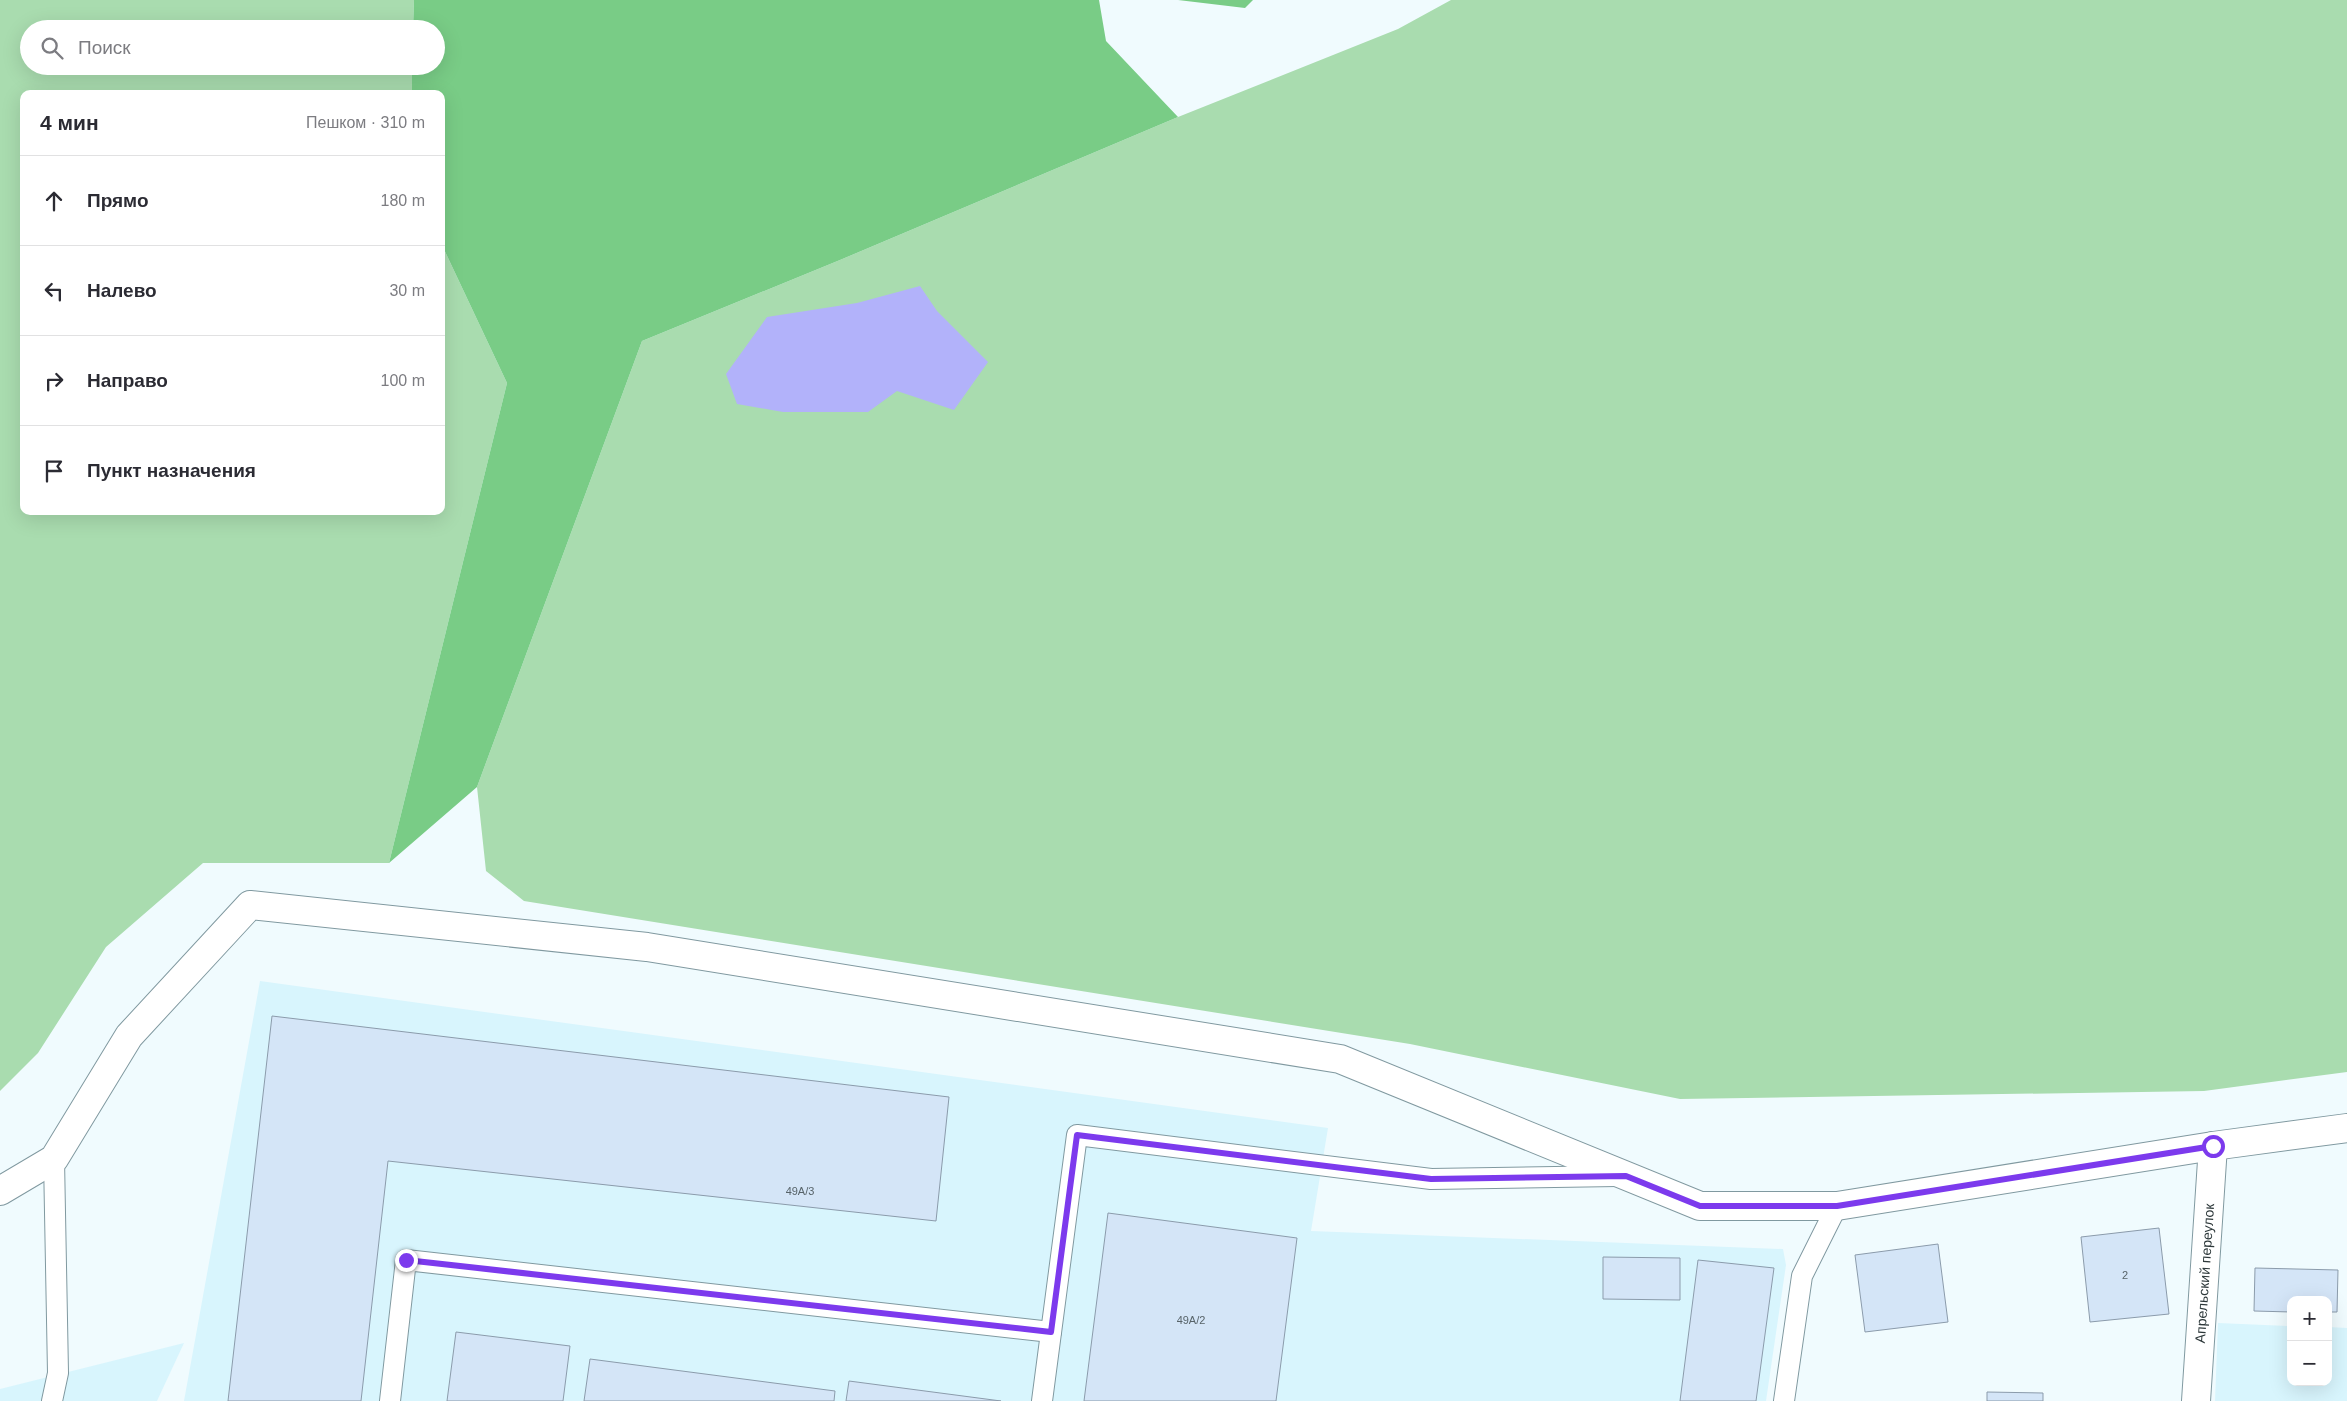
<!DOCTYPE html>
<html lang="ru">
<head>
<meta charset="utf-8">
<style>
	:root { --surface:#fff; --page:#f2f2f3; --text:#2b2b33; --muted:#7c7c81; --line:#e1e1e2 }
	body { margin:0; font-family:Helvetica,sans-serif; background:var(--page); color:var(--text) }
	.controls { position:absolute; right:15px; bottom:15px; display:grid; overflow:hidden; border-radius:10px; box-shadow:0 5px 20px #0002 }
	.controls button { width:45px; height:45px; display:grid; place-items:center; padding:0; border:0; border-bottom:1px solid var(--line); background:var(--surface); color:var(--text); font:25px sans-serif }
	.stop { position:absolute; width:15px; height:15px; margin:-11px; border:4px solid #7c3aed; border-radius:50%; background:#fff }
	.stop.end { background:#7c3aed; border-color:#fff; box-shadow:0 1px 5px #0008 }
	.list { margin:0; padding:0; list-style:none }
	h2 { display:flex; justify-content:space-between; align-items:center; height:65px; margin:0; padding:0 20px; font-size:21px }
	h2 small { font-size:16px; font-weight:400; color:var(--muted) }
	.list li { display:grid; grid-template-columns:32px 1fr auto; gap:15px; align-items:center; box-sizing:border-box; height:90px; padding:0 20px; border-top:1px solid var(--line) }
	.list b { display:block; font-size:19px; white-space:nowrap }
	.list em { font-size:16px; font-style:normal; color:var(--muted) }
	.icon { flex:none; width:28px; height:28px; fill:none; stroke:currentColor; stroke-width:2; stroke-linecap:round; stroke-linejoin:round }
	.map { position:relative; flex:none; width:2347px; height:1401px; overflow:hidden }
	.search { position:absolute; background:var(--surface); box-shadow:0 5px 20px #0002; left:20px; top:20px; width:425px; height:55px; display:flex; align-items:center; gap:12px; box-sizing:border-box; padding:0 18px; border-radius:28px; color:var(--muted); font-size:19px }
	.panel { position:absolute; background:var(--surface); box-shadow:0 5px 20px #0002; left:20px; top:90px; width:425px; height:425px; border-radius:10px }
	.map>svg:first-child { display:block }
	.built { fill:#d8f5fd }
	.green { fill:#a9dcaf }
	.forest { fill:#79cc86 }
	.water { fill:#b2b2fa }
	.building { fill:#d4e5f7; stroke:#8b9bab }
	.lines { fill:none; stroke-linecap:round; stroke-linejoin:round }
	.service-casing { stroke:#8099a0; stroke-width:22 }
	.minor-casing { stroke:#8099a0; stroke-width:30 }
	.service { stroke:#fff; stroke-width:20 }
	.minor { stroke:#fff; stroke-width:28 }
	.route { stroke:#7c3aed; stroke-width:6 }
	.labels { text-anchor:middle; dominant-baseline:central; stroke-width:4.5; stroke-linejoin:round; paint-order:stroke }
	.number-label { font-size:11px; fill:#576369 }
	.street-label { font-size:14px; fill:#2d383a; stroke:#fff }
</style>
</head>
<body>
<div class="map">
<svg width="2347" height="1401" viewBox="0 0 2347 1401">
	<rect width="100%" height="100%" fill="#f0fbfe"/>
	<!-- built -->
	<g class="built">
		<path d="M 260,981 L 1328,1128 L 1311,1231 L 1783,1249 L 1786,1265 L 1766,1401 L 184,1401 Z"/>
		<path d="M 2218,1323 L 2291,1326 L 2291,1382 L 2328,1382 L 2328,1327 L 2347,1328 L 2347,1401 L 2215,1401 Z"/>
		<path d="M 184,1343 L 157,1401 L 0,1401 L 0,1389 Z"/>
	</g>
	<!-- green -->
	<g class="green">
		<path d="M 0,0 L 414,0 L 413,29 L 29,29 L 29,66 L 412,66 L 412,94 L 24,94 L 24,511 L 441,511 L 441,243 L 507,383 L 389,863 L 203,863 L 106,947 L 38,1053 L 0,1091 Z"/>
		<path d="M 1451,0 L 2347,0 L 2347,1072 L 2204,1091 L 1680,1099 L 1410,1044 L 524,901 L 486,871 L 477,787 L 642,341 L 840,260 L 1178,117 L 1398,29 Z"/>
	</g>
	<!-- forest -->
	<g class="forest">
		<path d="M 414,0 L 1099,0 L 1106,41 L 1178,117 L 840,260 L 642,341 L 477,787 L 389,863 L 507,383 L 441,243 L 441,94 L 412,94 L 412,66 L 436,66 L 436,29 L 413,29 Z"/>
		<path d="M 1178,0 L 1253,0 L 1245,8 Z"/>
	</g>
	<!-- water -->
	<path class="water" d="M 920,286 L 937,311 L 988,362 L 954,410 L 897,391 L 868,412 L 783,412 L 737,404 L 726,374 L 767,317 L 857,303 Z"/>
	<!-- building -->
	<g class="building">
		<path d="M 272,1016 L 949,1097 L 936,1221 L 388,1161 L 361,1401 L 228,1401 Z"/>
		<path d="M 1108,1213 L 1297,1238 L 1276,1401 L 1084,1401 Z"/>
		<path d="M 2159,1228 L 2169,1314 L 2090,1322 L 2081,1237 Z"/>
		<path d="M 1938,1244 L 1948,1322 L 1865,1332 L 1855,1255 Z"/>
		<path d="M 1603,1257 L 1680,1258 L 1680,1300 L 1603,1299 Z"/>
		<path d="M 1698,1260 L 1774,1268 L 1756,1401 L 1680,1401 Z"/>
		<path d="M 2255,1268 L 2338,1270 L 2337,1312 L 2328,1312 L 2328,1300 L 2291,1300 L 2291,1312 L 2254,1311 Z"/>
		<path d="M 456,1332 L 570,1346 L 563,1401 L 447,1401 Z"/>
		<path d="M 590,1359 L 835,1391 L 834,1401 L 584,1401 Z"/>
		<path d="M 849,1381 L 1001,1401 L 846,1401 Z"/>
		<path d="M 1987,1392 L 2043,1393 L 2043,1401 L 1987,1401 Z"/>
	</g>
	<g class="lines">
		<!-- service casing -->
		<g class="service-casing">
			<g id="service">
				<path d="M 52,1401 L 58,1373 L 54,1159"/>
				<path d="M 390,1401 L 406,1260 L 1051,1332"/>
				<path d="M 1042,1401 L 1077,1135 L 1431,1179 L 1617,1176"/>
				<path d="M 1784,1401 L 1802,1276 L 1837,1206"/>
			</g>
		</g>
		<!-- minor casing -->
		<g class="minor-casing">
			<g id="minor">
				<path d="M 0,1191 L 54,1159 L 129,1036 L 250,905 L 647,947 L 1340,1059 L 1700,1206 L 1837,1206 L 2213,1146 L 2347,1128"/>
				<path id="s1" d="M 2196,1401 L 2213,1146"/>
			</g>
		</g>
		<!-- service -->
		<use href="#service" class="service"/>
		<!-- minor -->
		<use href="#minor" class="minor"/>
	</g>
	<g class="lines">
		<!-- route -->
		<path class="route" d="M 406,1260 L 1051,1332 L 1077,1135 L 1431,1179 L 1626,1176 L 1700,1206 L 1837,1206 L 2213,1146"/>
	</g>
	<g class="labels">
		<!-- number labels -->
		<g class="number-label">
			<text x="800" y="1191">49А/3</text>
			<text x="2125" y="1275">2</text>
			<text x="1191" y="1320">49А/2</text>
		</g>
		<!-- street labels -->
		<g class="street-label">
			<text stroke="none"><textPath href="#s1" startOffset="128">Апрельский переулок</textPath></text>
		</g>
	</g>
</svg>
<div class="controls">
<button>+</button>
<button>−</button>
</div>
<div class="stop" style="left:2213px;top:1146px"></div>
<div class="stop end" style="left:406px;top:1260px"></div>
<div class="search"><svg class="icon" aria-label="search" viewBox="0 0 24 24"><circle cx="10" cy="10" r="6"/><path d="M15 15l6 6"/></svg>Поиск</div>
<section class="panel">
<h2>4 мин<small>Пешком · 310 m</small></h2>
<ul class="list">
<li><svg class="icon" aria-label="ahead" viewBox="0 0 24 24"><path d="M12 20V5M6 11l6-6 6 6"/></svg><div><b>Прямо</b></div><em>180 m</em></li>
<li><svg class="icon" aria-label="left" viewBox="0 0 24 24"><path d="M17 20v-9H6M10 6l-5 5 5 5"/></svg><div><b>Налево</b></div><em>30 m</em></li>
<li><svg class="icon" aria-label="right" viewBox="0 0 24 24"><path d="M7 20v-9h11M14 6l5 5-5 5"/></svg><div><b>Направо</b></div><em>100 m</em></li>
<li><svg class="icon" aria-label="arrive" viewBox="0 0 24 24"><path d="M6 21V4h12l-3 4 3 4H6"/></svg><div><b>Пункт назначения</b></div></li>
</ul>
</section>
</div>
</body>
</html>
